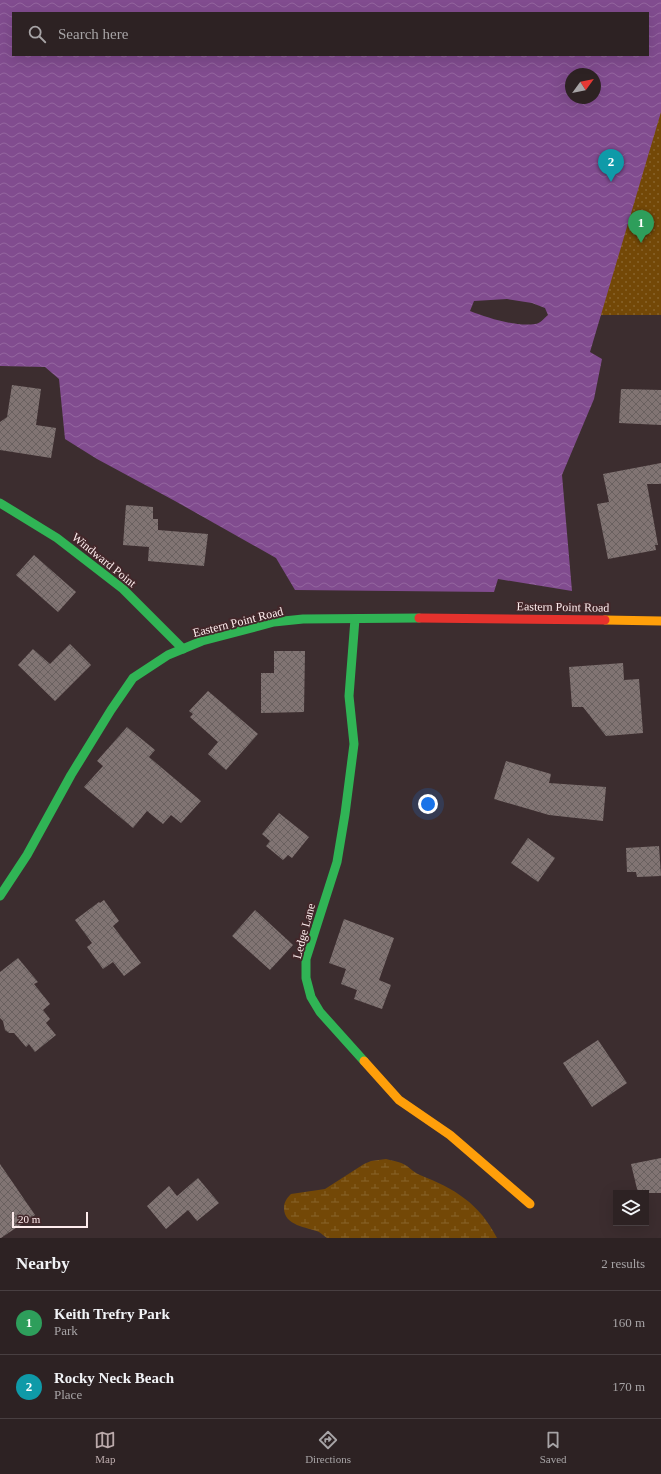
<!DOCTYPE html>
<html lang="en">
<head>
<meta charset="utf-8">
<style>
	:root { --surface:#2d2223; --page:#392f30; --text:#f1f3f6; --muted:#a7a4a6; --line:#483f41; --accent:#baa9aa }
	body { margin:0; font-family:"Times New Roman",serif; background:var(--page); color:var(--text) }
	.controls { position:absolute; right:12px; bottom:12px; display:grid; overflow:hidden; border-radius:0px; box-shadow:0 4px 16px #0002 }
	.controls button { width:36px; height:36px; display:grid; place-items:center; padding:0; border:0; border-bottom:1px solid var(--line); background:var(--surface); color:var(--text); font:20px sans-serif }
	.compass { position:absolute; left:565px; top:68px; width:36px; height:36px; border-radius:50%; background:var(--surface); box-shadow:0 4px 16px #0002; rotate:57deg }
	.scale { position:absolute; left:12px; bottom:10px; width:76px; box-sizing:border-box; padding-left:4px; border:2px solid #feeced; border-top:0; font-size:11px; line-height:14px; white-space:nowrap; color:#feeced; -webkit-text-stroke:3px #42272a; paint-order:stroke }
	.you { position:absolute; left:428px; top:804px; width:14px; height:14px; margin:-10px; border:3px solid #fff; border-radius:50%; background:#1a73e8; box-shadow:0 0 0 6px #1a73e833 }
	.badge { display:grid; place-items:center; width:26px; height:26px; border-radius:50%; background:var(--accent); color:#fff; font-size:13px; font-weight:700 }
	.pin { position:absolute; translate:-50% -33px; filter:drop-shadow(0 1px 2px #0008) }
	.pin::after { content:''; position:absolute; top:21px; width:14px; height:12px; background:inherit; clip-path:polygon(0 0,100% 0,50% 100%) }
	.list { margin:0; padding:0; list-style:none }
	h2 { display:flex; justify-content:space-between; align-items:center; height:52px; margin:0; padding:0 16px; font-size:17px }
	h2 small { font-size:13px; font-weight:400; color:var(--muted) }
	.list li { display:grid; grid-template-columns:26px 1fr auto; gap:12px; align-items:center; box-sizing:border-box; height:64px; padding:0 16px; border-top:1px solid var(--line) }
	.list b { display:block; font-size:15px; white-space:nowrap }
	.list p { margin:0; font-size:13px; white-space:nowrap; color:var(--muted) }
	.list em { font-size:13px; font-style:normal; color:var(--muted) }
	.icon { flex:none; width:22px; height:22px; fill:none; stroke:currentColor; stroke-width:2; stroke-linecap:round; stroke-linejoin:round }
	.map { position:relative; flex:none; width:661px; height:1238px; overflow:hidden }
	.search { position:absolute; background:var(--surface); box-shadow:0 4px 16px #0002; left:12px; right:12px; top:12px; height:44px; display:flex; align-items:center; gap:10px; box-sizing:border-box; padding:0 14px; border-radius:0px; color:var(--muted); font-size:15px }
	.sheet { height:180px; background:var(--surface) }
	nav { display:flex; justify-content:space-around; align-items:center; box-sizing:border-box; height:56px; border-top:1px solid var(--line); background:var(--surface); font-size:11px; color:var(--muted) }
	nav a { display:grid; justify-items:center; gap:2px }
	nav .on { color:var(--accent) }
	.map>svg:first-child { display:block }
	.wetland { fill:url(#wetland-marsh) }
	.park { fill:url(#park-dots) }
	.water { fill:url(#water-waves); fill-rule:evenodd }
	.building { fill:url(#building-cross-hatch) }
	.lines { fill:none; stroke-linecap:round; stroke-linejoin:round }
	.fast { stroke:#30b455; stroke-width:9 }
	.slow { stroke:#ff9f0a; stroke-width:9 }
	.jam { stroke:#e5322d; stroke-width:9 }
	.labels { text-anchor:middle; dominant-baseline:central; stroke-width:4; stroke-linejoin:round; paint-order:stroke }
	.street-label { font-size:12px; fill:#feeced; stroke:#42272a }
</style>
</head>
<body>
<div class="map">
<svg width="661" height="1238" viewBox="0 0 661 1238">
	<defs>
		<pattern id="wetland-marsh" width="20" height="14" patternUnits="userSpaceOnUse"><rect width="20" height="14" fill="#734807"/><path d="M1 5h8M5 5V1M11 12h8M15 12V8" fill="none" stroke="#88632b"/></pattern>
		<pattern id="park-dots" width="8" height="8" patternUnits="userSpaceOnUse"><rect width="8" height="8" fill="#734807"/><path d="M2 2h.1M6 6h.1" fill="none" stroke="#88632b" stroke-width="1.8" stroke-linecap="round"/></pattern>
		<pattern id="water-waves" width="16" height="10" patternUnits="userSpaceOnUse"><rect width="16" height="10" fill="#814c8f"/><path d="M0 5q4-4 8 0t8 0" fill="none" stroke="#94669f"/></pattern>
		<pattern id="building-cross-hatch" width="8" height="8" patternUnits="userSpaceOnUse"><rect width="8" height="8" fill="#817473"/><path d="M0 0l8 8M0 8l8-8" fill="none" stroke="#69605f"/></pattern>
	</defs>
	<rect width="100%" height="100%" fill="#3c2d2f"/>
	<!-- wetland -->
	<path class="wetland" d="M 386,1159 C 394,1161 401,1162 407,1166 C 411,1169 415,1173 420,1175 C 455,1189 479,1203 497,1238 L 327,1238 C 324,1236 322,1234 319,1232 C 307,1227 284,1226 284,1208 C 284,1202 287,1198 291,1194 L 325,1189 L 364,1164 L 371,1161 Z"/>
	<!-- park -->
	<path class="park" d="M 661,110 L 661,315 L 600,315 Z"/>
	<!-- water -->
	<path class="water" d="M 0,0 L 661,0 L 661,112 L 590,352 L 602,359 L 594,399 L 562,475 L 572,591 L 498,579 L 494,592 L 295,590 L 276,558 L 175,501 L 97,459 L 65,439 L 59,379 L 45,367 L 0,366 ZM 13,13 L 648,13 L 648,55 L 13,55 ZM 571,74 L 595,74 L 595,98 L 571,98 ZM 507,299 L 532,303 L 545,308 L 548,315 C 544,318 540,324 535,324 C 516,327 488,318 470,311 L 474,301 Z"/>
	<!-- building -->
	<g class="building">
		<path d="M 12,385 L 41,389 L 36,425 L 56,428 L 51,458 L 0,450 L 0,422 L 7,417 Z"/>
		<path d="M 621,389 L 661,390 L 661,425 L 619,423 Z"/>
		<path d="M 661,463 L 661,484 L 647,484 L 658,545 L 655,545 L 656,550 L 608,559 L 597,504 L 609,502 L 603,474 Z"/>
		<path d="M 126,505 L 153,507 L 153,519 L 158,519 L 158,530 L 208,534 L 204,566 L 148,561 L 149,547 L 123,545 Z"/>
		<path d="M 34,555 L 76,592 L 58,612 L 16,575 Z"/>
		<path d="M 70,644 L 91,665 L 55,701 L 18,665 L 33,649 L 50,664 Z"/>
		<path d="M 274,651 L 305,651 L 304,712 L 261,713 L 261,673 L 274,673 Z"/>
		<path d="M 623,663 L 624,680 L 639,679 L 643,733 L 606,736 L 583,707 L 572,707 L 569,667 Z"/>
		<path d="M 208,691 L 258,734 L 226,770 L 208,754 L 218,742 L 190,717 L 193,714 L 189,711 Z"/>
		<path d="M 127,727 L 155,750 L 149,757 L 201,801 L 181,823 L 171,815 L 163,824 L 147,811 L 133,828 L 84,787 L 103,766 L 97,761 Z"/>
		<path d="M 506,761 L 551,774 L 549,783 L 606,787 L 603,821 L 549,815 L 494,799 Z"/>
		<path d="M 279,813 L 309,837 L 292,858 L 288,855 L 283,860 L 266,846 L 270,841 L 262,834 Z"/>
		<path d="M 528,838 L 555,858 L 538,882 L 511,863 Z"/>
		<path d="M 659,846 L 661,876 L 637,877 L 636,872 L 627,872 L 626,848 Z"/>
		<path d="M 104,900 L 119,921 L 113,926 L 141,963 L 124,976 L 113,962 L 103,969 L 87,947 L 92,943 L 75,920 L 99,902 L 100,903 Z"/>
		<path d="M 255,910 L 293,945 L 270,970 L 232,936 Z"/>
		<path d="M 344,919 L 394,938 L 379,980 L 391,985 L 382,1009 L 354,999 L 357,990 L 341,984 L 346,969 L 329,963 Z"/>
		<path d="M 18,958 L 38,982 L 34,984 L 50,1004 L 43,1010 L 50,1019 L 46,1023 L 56,1035 L 35,1052 L 29,1044 L 26,1047 L 14,1033 L 9,1033 L 5,1030 L 3,1021 L 0,1018 L 0,972 Z"/>
		<path d="M 598,1040 L 627,1083 L 592,1107 L 563,1063 Z"/>
		<path d="M 661,1158 L 661,1193 L 638,1193 L 631,1164 Z"/>
		<path d="M 0,1164 L 35,1215 L 1,1238 L 0,1238 Z"/>
		<path d="M 198,1178 L 219,1203 L 197,1221 L 188,1210 L 166,1229 L 147,1206 L 169,1186 L 177,1196 Z"/>
	</g>
	<g class="lines">
		<!-- fast -->
		<g class="fast">
			<path d="M 0,503 L 57,538 L 123,589 L 183,649"/>
			<path d="M 355,619 L 349,696 L 354,744 L 345,814 L 337,862 L 306,959 L 306,978 L 311,997 L 320,1012 L 364,1061"/>
			<path d="M 0,896 L 27,855 L 71,775 L 111,710 L 133,678 L 168,655 L 202,641 L 274,622 L 303,619 L 419,618"/>
		</g>
		<!-- slow -->
		<g class="slow">
			<path d="M 605,620 L 661,621"/>
			<path d="M 364,1061 L 399,1100 L 450,1135 L 530,1204"/>
		</g>
		<!-- jam -->
		<path class="jam" d="M 419,618 L 605,620"/>
	</g>
	<g class="labels">
		<!-- street labels -->
		<g class="street-label">
			<text transform="translate(104 560) rotate(39)">Windward Point</text>
			<text transform="translate(563 607) rotate(1)">Eastern Point Road</text>
			<text transform="translate(238 622) rotate(-14)">Eastern Point Road</text>
			<text transform="translate(304 931) rotate(-75)">Ledge Lane</text>
		</g>
	</g>
</svg>
<div class="controls">
<button><svg class="icon" aria-label="layers" viewBox="0 0 24 24"><path d="M12 4l9 5-9 5-9-5zM3 14l9 5 9-5"/></svg></button>
</div>
<svg class="compass" viewBox="-18 -18 36 36"><path d="M0-13l5 13h-10z" fill="#e53935"/><path d="M0 13l5-13h-10z" fill="#a7a4a6"/></svg>
<div class="scale">20 m</div>
<div class="you"></div>
<div class="pin badge" style="left:641px;top:243px;background:#2e9e5b">1</div>
<div class="pin badge" style="left:611px;top:182px;background:#0f9aa8">2</div>
<div class="search"><svg class="icon" aria-label="search" viewBox="0 0 24 24"><circle cx="10" cy="10" r="6"/><path d="M15 15l6 6"/></svg>Search here</div>
</div>
<section class="sheet">
<h2>Nearby<small>2 results</small></h2>
<ul class="list">
<li><span class="badge" style="background:#2e9e5b">1</span><div><b>Keith Trefry Park</b><p>Park</p></div><em>160 m</em></li>
<li><span class="badge" style="background:#0f9aa8">2</span><div><b>Rocky Neck Beach</b><p>Place</p></div><em>170 m</em></li>
</ul>
</section>
<nav>
<a class="on"><svg class="icon" aria-label="map" viewBox="0 0 24 24"><path d="M3 6l6-2 6 2 6-2v14l-6 2-6-2-6 2zM9 4v14M15 6v14"/></svg>Map</a>
<a><svg class="icon" aria-label="directions" viewBox="0 0 24 24"><path d="M12 3l9 9-9 9-9-9zM9 14v-3h6M13 9l2 2-2 2"/></svg>Directions</a>
<a><svg class="icon" aria-label="saved" viewBox="0 0 24 24"><path d="M7 4h10v16l-5-4-5 4z"/></svg>Saved</a>
</nav>
</body>
</html>
